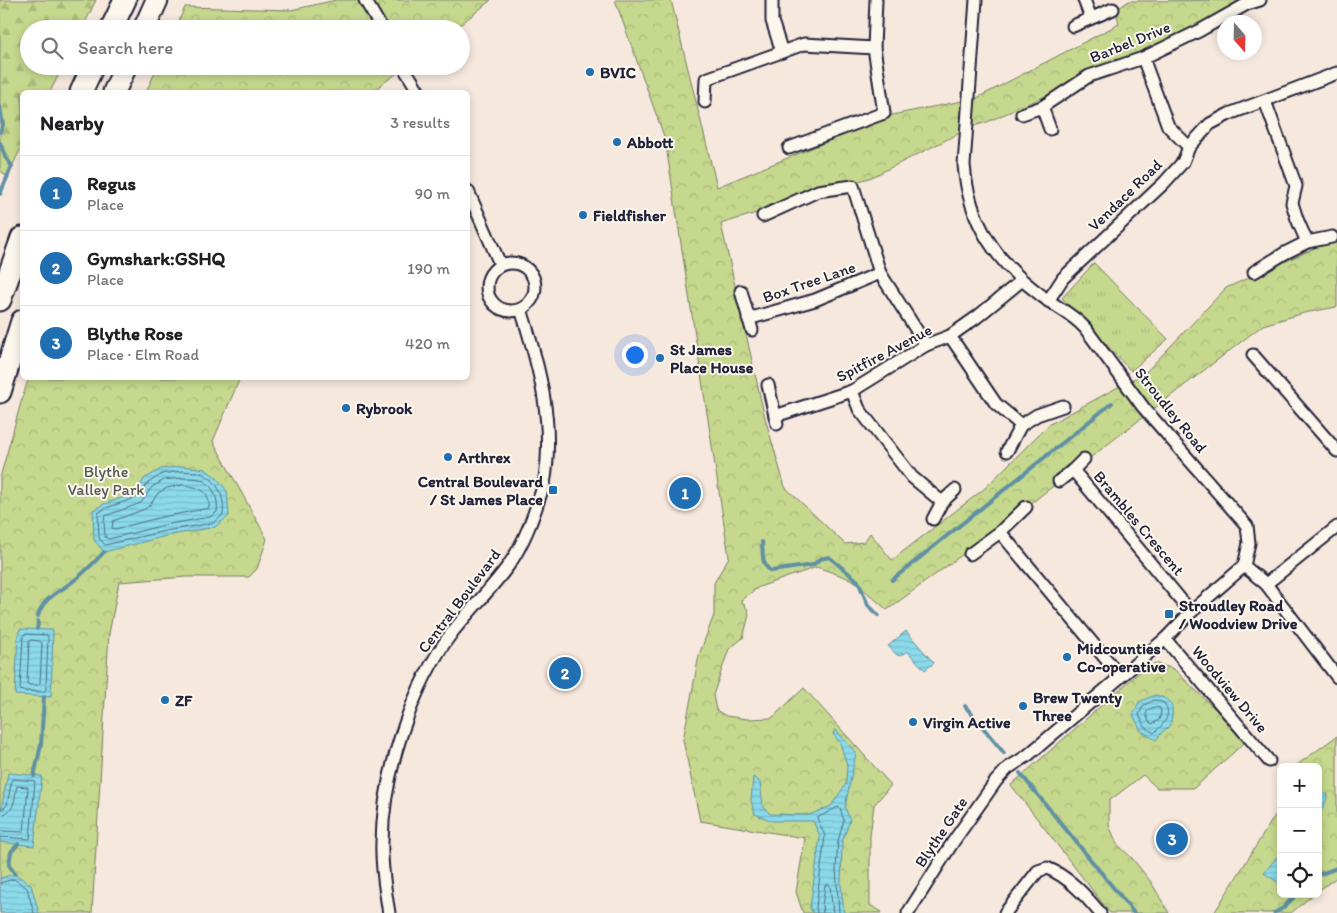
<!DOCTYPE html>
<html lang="en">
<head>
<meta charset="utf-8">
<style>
	:root { --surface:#fff; --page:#f2f2f2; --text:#202124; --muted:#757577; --line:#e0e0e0; --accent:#1f6fb2 }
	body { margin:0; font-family:Itim,sans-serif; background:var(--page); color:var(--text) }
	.controls { position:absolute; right:15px; bottom:15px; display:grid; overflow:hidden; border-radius:8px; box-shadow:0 2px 8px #0003 }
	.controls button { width:45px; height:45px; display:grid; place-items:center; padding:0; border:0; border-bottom:1px solid var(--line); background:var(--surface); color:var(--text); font:25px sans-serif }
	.compass { position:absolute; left:1217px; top:15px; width:45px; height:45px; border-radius:50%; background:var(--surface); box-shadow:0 2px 8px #0003; rotate:160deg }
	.you { position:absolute; left:634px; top:354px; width:18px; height:18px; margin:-12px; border:4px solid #fff; border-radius:50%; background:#1a73e8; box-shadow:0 0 0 8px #1a73e833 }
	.badge { display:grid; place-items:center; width:32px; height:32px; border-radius:50%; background:var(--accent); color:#fff; font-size:16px; font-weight:700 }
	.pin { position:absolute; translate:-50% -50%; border:2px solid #fff; box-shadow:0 1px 5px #0006 }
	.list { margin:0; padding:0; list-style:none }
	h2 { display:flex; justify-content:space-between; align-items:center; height:65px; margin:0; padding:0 20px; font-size:21px }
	h2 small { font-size:16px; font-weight:400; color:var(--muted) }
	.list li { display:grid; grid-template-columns:32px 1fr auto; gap:15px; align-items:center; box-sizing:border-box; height:75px; padding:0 20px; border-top:1px solid var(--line) }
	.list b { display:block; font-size:19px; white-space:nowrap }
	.list p { margin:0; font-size:16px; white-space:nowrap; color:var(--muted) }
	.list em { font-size:16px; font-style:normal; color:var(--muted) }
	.icon { flex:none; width:28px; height:28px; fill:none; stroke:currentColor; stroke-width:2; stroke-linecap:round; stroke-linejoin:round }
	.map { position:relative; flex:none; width:1337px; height:913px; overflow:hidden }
	.search { position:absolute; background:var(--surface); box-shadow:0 2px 8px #0003; left:20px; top:20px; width:450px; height:55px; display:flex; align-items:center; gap:12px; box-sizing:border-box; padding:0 18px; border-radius:28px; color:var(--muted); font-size:19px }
	.panel { position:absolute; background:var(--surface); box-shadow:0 2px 8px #0003; left:20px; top:90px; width:450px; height:290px; border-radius:8px }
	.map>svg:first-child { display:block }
	.grass { fill:url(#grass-tufts); stroke:#747d64 }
	.forest { fill:url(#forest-firs); stroke:#747d64 }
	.park { fill:url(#park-crowns); stroke:#747d64 }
	.water { fill:url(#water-rules); stroke:#6190a4 }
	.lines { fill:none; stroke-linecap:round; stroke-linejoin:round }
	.shore { stroke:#4c6c81; stroke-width:1 }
	.stream { stroke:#6190a4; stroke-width:4 }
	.minor-casing { stroke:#22223b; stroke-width:15 }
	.motorway-casing { stroke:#22223b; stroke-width:25 }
	.minor { stroke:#fbf7ec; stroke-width:11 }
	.motorway { stroke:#fbf7ec; stroke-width:21 }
	.poi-dot { fill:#1f6fb2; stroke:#fbf7ec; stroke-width:2 }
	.labels { text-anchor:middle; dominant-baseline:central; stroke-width:4; stroke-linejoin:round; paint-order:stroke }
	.street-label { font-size:16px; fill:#22223b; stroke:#fbf7ec }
	.poi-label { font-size:16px; font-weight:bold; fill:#22223b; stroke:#fbf7ec; text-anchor:start }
	.park-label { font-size:16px; fill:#535954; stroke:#fbf7ec }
</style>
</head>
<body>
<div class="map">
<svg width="1337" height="913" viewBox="0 0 1337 913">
	<defs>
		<pattern id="grass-tufts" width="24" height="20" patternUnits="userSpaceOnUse" patternTransform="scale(1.25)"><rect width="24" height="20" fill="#c5d88d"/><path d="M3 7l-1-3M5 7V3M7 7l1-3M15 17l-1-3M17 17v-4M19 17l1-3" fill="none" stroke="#a9b97b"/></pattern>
		<pattern id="forest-firs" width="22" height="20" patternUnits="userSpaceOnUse" patternTransform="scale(1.25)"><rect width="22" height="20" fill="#c5d88d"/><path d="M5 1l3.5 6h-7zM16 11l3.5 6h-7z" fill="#a9b97b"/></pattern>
		<pattern id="park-crowns" width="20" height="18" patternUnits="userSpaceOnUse" patternTransform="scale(1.25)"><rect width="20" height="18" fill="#c5d88d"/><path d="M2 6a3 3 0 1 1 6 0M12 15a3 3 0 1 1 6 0" fill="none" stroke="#a9b97b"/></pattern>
		<pattern id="water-rules" width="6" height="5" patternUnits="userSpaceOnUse" patternTransform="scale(1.25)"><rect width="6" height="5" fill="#8bdaea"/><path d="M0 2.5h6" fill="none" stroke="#78bbca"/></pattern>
	</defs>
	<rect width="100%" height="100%" fill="#f7e8de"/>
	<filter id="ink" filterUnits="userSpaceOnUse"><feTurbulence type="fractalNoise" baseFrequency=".02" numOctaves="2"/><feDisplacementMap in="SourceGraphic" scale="10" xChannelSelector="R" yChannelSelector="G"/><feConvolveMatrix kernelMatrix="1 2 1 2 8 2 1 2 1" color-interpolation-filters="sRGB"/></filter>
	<g filter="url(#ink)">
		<!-- grass -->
		<path class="grass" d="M 1094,263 L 1168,339 L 1131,371 L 1062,298 Z"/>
		<!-- forest -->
		<path class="forest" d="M 0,0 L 96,0 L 82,29 L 29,29 L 29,66 L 63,66 L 50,92 L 22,92 L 22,146 L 7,177 L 0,170 Z"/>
		<!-- park -->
		<g class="park">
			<path d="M 336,0 L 491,0 L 455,29 L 175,29 L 185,7 L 291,10 Z"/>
			<path d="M 615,0 L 671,0 L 717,187 L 892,115 L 977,98 L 1119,24 L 1116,10 L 1129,1 L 1262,0 L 987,122 L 974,126 L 872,177 L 721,224 L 765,418 L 785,487 L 845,544 L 864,542 L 870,533 L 892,560 L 984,489 L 1048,425 L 1146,372 L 1226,288 L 1337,238 L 1337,307 L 1304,313 L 1263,325 L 1000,527 L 887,610 L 853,580 L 817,567 L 759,587 L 741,600 L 748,610 L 749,615 L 743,638 L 729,649 L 713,695 L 716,710 L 726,716 L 747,719 L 772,718 L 804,688 L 891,785 L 874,805 L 870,836 L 870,905 L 882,912 L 881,913 L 803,913 L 796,892 L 805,838 L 700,821 L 683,740 L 699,655 L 714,615 L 714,583 L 729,557 L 665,139 Z"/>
			<path d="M 158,66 L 407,66 L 371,92 L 146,92 Z"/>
			<path d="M 29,378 L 240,378 L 213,441 L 267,539 L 257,569 L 249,577 L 186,577 L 119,582 L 109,634 L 92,913 L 0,913 L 0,478 L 23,395 Z"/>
			<path d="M 1155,663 L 1174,669 L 1217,711 L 1244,743 L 1194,788 L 1157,788 L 1143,775 L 1109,801 L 1109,825 L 1117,844 L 1132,858 L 1151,882 L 1169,913 L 1110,913 L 1011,785 L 1143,669 Z"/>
			<path d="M 1337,736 L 1337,877 L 1318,891 L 1318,767 L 1294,767 Z"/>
			<path d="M 1281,806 L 1281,894 L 1314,894 L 1291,913 L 1214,913 Z"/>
		</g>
		<!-- water -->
		<g class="water">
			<path d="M 183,466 L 205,469 L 217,478 L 227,491 L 229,516 L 215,527 L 166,536 L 104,552 L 94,540 L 93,510 L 104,504 L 136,493 L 144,479 L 161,469 Z"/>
			<path d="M 20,629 L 53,630 L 51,697 L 15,695 L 18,635 Z"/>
			<path d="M 906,631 L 934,663 L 925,670 L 907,651 L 900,656 L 897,655 L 888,646 Z"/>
			<path d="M 1155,695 C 1175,700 1174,708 1170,726 L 1163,731 L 1156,740 L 1141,731 L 1133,715 L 1139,702 Z"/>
			<path d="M 835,729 L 856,753 L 845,807 L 850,820 L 842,842 L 841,886 L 844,913 L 813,913 L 810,908 L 820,836 L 813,821 L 772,821 L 755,814 L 751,801 L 753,777 L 760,782 L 763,806 L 770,814 L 809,815 L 831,806 L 846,784 L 847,765 L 840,743 L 833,734 Z"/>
			<path d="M 8,773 L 42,776 L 34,846 L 0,842 L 0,816 Z"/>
			<path d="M 1318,791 L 1328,795 L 1318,820 Z"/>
			<path d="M 1281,852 L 1281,881 L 1279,883 L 1264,873 Z"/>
			<path d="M 15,874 L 31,885 L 39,913 L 0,913 L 0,878 Z"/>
		</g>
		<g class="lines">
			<!-- shore -->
			<g class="shore">
				<path d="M 183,471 C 189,472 198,471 203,474 C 219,481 225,499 223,515 L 213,523 L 165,531 L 105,545 L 99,538 L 98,513 L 106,508 L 138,497 L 148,483 L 162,474 Z"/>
				<path d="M 183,478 C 188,478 194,478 199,479 C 213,483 219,499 217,512 L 210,517 L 164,525 L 109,539 L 105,537 L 104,521 L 105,516 L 141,503 L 152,487 L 164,480 Z"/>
				<path d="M 183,485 C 199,487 210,490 209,508 L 162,517 L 115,529 L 112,528 L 113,521 L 145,509 L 151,504 L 158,493 L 167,488 Z"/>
				<path d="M 25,634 L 46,635 L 48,636 L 46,689 L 44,692 L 22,691 L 20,689 L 23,637 Z"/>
				<path d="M 31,640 L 40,641 L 42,643 L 40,683 L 38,685 L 29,685 L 27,683 L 29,642 Z"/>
				<path d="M 1155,700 L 1164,703 C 1173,715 1163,725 1154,733 L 1145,727 L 1139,715 L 1143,706 Z"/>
				<path d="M 1155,707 L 1160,708 L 1161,712 L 1159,720 L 1152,724 L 1149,722 L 1146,714 L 1148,710 Z"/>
				<path d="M 0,808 L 4,808 L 7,805 L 12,779 L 35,781 L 30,839 L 0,837"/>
				<path d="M 0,815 C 16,813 14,798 17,786 L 28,787 L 24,832 L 0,831"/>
				<path d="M 0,883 L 14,879 L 27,888 L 34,913"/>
				<path d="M 817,913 L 816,907 L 825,836 L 817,818 L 838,807 L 840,809 L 844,820 L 838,841 L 836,869 L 839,913"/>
				<path d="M 823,913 L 822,906 L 825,886 L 827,884 L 830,886 L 833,913"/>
			</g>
			<!-- stream -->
			<g class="stream">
				<path d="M 0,107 L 3,125 L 0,132"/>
				<path d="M 0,143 L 6,158 L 12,166 L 0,194"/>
				<path d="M 762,542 C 763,552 761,565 771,571 L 813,565 L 820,559 L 829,557 L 858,581 L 868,605 L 878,615"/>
				<path d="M 892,580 L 1112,403"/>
				<path d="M 38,616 C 42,600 55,594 68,585 C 81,576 93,564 104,552"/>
				<path d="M 37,629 L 38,621"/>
				<path d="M 965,706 L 1004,753"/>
				<path d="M 1020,773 L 1134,913"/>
				<path d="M 34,776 L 41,745 L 44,697"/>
				<path d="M 15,874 L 9,865 L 11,852 L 18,844"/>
				<path d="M 1318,875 L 1337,868"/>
				<path d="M 1274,913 L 1283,908 L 1297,894"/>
			</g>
			<!-- minor casing -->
			<g class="minor-casing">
				<g id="minor">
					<path d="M 365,0 L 382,29"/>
					<path d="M 772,0 L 772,21 L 782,52"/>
					<path d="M 1084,0 L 1091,18"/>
					<path d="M 1073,26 L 1113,9"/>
					<path d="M 1143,58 L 1168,126 L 1189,147"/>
					<path d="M 403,66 L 419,92"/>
					<path d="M 1265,101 L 1296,186 L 1292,203 L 1297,219 L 1307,242"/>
					<path d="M 705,102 L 706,79 L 804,44 L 874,48"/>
					<path d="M 1042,107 L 1050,129"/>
					<path d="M 1022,114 L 1042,107 L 1089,76 L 1143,58 L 1199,31 L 1247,4 L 1260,0"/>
					<path d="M 789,148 L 884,113 L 874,48 L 876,0"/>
					<path d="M 468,191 L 500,264"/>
					<path d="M 763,216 L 818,191 L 853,186 L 880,273 L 926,345"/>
					<circle cx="511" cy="287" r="24"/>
					<path d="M 1254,272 L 1285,253 L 1307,242 L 1332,237"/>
					<path d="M 741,291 L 752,330"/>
					<path d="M 1048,301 L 1063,278 L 1164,183 L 1183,162 L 1189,147 L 1210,124 L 1229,114 L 1337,73"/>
					<path d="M 748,319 L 815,300 L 880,273"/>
					<path d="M 950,336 L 996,404 L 1021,425"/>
					<path d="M 1253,355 L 1337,451"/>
					<path d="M 768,385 L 777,424"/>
					<path d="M 852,391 L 859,409 L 912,477 L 942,502"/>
					<path d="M 775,416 L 852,391 L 926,345 L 950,336 L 977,317 L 1021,281"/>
					<path d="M 1007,451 L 1021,425 L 1037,415 L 1063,406"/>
					<path d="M 1073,470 L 1084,459"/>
					<path d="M 1059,481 L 1073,470 L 1191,612"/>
					<path d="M 933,519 L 942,502 L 955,490"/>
					<path d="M 1000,532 L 1120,676"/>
					<path d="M 970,554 L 1000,532 L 1026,507"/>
					<path d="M 1244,566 L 1266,584 L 1337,677"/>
					<path d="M 1266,584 L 1337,527"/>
					<path d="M 1165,639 L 1269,761"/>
					<path d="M 389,913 C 385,890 381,865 382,842 C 383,773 412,684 454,630 C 472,608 491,589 508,566 C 521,548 530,526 537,505 C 539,498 542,491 544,484 C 555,423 539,366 521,309"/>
					<path d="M 908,913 L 953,842 L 996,781 L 1008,768 L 1027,756 L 1165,639 L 1191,612 L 1244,566 L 1249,543 L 1247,526 L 1143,407 L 1085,328 C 1073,314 1056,307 1042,296 C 996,262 969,223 964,165 L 976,0"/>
					<path d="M 1005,913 L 1038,871 L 1047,868 C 1069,877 1085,895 1100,913"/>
				</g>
			</g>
			<!-- motorway casing -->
			<g class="motorway-casing">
				<g id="motorway">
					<path d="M 111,29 L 125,0"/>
					<path d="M 144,29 L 157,0"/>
					<path d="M 81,92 L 93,66"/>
					<path d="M 114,92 L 126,66"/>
					<path d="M 0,300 L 22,238"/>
					<path d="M 0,392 L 22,321"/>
				</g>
			</g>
			<!-- minor -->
			<use href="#minor" class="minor"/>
			<!-- motorway -->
			<use href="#motorway" class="motorway"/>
		</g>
	</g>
	<!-- markers -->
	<g class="poi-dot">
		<circle cx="590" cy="72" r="5"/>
		<circle cx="617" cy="142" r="5"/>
		<circle cx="583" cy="215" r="5"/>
		<circle cx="660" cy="358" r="5"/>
		<circle cx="346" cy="408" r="5"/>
		<circle cx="448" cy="457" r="5"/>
		<rect x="548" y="485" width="10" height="10" rx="2.5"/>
		<rect x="1164" y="609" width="10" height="10" rx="2.5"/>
		<circle cx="1067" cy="657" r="5"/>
		<circle cx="165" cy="700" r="5"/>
		<circle cx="1023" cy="706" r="5"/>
		<circle cx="913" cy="722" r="5"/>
	</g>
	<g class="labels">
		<!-- street labels -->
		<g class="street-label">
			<text transform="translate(1130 42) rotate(-22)">Barbel Drive</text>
			<text transform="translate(1125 195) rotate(-44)">Vendace Road</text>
			<text transform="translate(809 282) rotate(-19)">Box Tree Lane</text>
			<text transform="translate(884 353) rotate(-28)">Spitfire Avenue</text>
			<text transform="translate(1171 410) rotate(51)">Stroudley Road</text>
			<text transform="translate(1139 523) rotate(50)">Brambles Crescent</text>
			<text transform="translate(459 601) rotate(-53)">Central Boulevard</text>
			<text transform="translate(1230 689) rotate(50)">Woodview Drive</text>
			<text transform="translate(941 832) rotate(-56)">Blythe Gate</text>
		</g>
		<!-- poi labels -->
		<g class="poi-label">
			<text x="600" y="72">BVIC</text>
			<text x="627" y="142">Abbott</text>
			<text x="593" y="215">Fieldfisher</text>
			<text x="670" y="349">St James<tspan x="670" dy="18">Place House</tspan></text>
			<text x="356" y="408">Rybrook</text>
			<text x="458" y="457">Arthrex</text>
			<text x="543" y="481" text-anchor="end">Central Boulevard<tspan x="543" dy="18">/ St James Place</tspan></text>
			<text x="1179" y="605">Stroudley Road<tspan x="1179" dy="18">/ Woodview Drive</tspan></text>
			<text x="1077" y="648">Midcounties<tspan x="1077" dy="18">Co-operative</tspan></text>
			<text x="1033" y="697">Brew Twenty<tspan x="1033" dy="18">Three</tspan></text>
			<text x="175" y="700">ZF</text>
			<text x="923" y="722">Virgin Active</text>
		</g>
		<!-- park labels -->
		<g class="park-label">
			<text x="106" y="471">Blythe<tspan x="106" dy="18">Valley Park</tspan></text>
		</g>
	</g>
</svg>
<div class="controls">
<button>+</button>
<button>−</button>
<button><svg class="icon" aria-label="locate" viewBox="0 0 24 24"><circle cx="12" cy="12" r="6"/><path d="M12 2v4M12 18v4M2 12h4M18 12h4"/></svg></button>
</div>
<svg class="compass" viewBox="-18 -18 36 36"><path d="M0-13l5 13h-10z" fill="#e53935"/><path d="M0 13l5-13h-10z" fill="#757577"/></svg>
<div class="you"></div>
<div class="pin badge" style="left:685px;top:493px">1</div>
<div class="pin badge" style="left:565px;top:673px">2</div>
<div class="pin badge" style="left:1172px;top:839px">3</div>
<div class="search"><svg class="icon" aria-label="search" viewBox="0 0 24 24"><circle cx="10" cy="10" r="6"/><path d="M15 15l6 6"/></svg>Search here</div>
<section class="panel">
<h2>Nearby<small>3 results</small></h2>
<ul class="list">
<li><span class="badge">1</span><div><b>Regus</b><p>Place</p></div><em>90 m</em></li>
<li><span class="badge">2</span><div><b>Gymshark:GSHQ</b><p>Place</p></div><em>190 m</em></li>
<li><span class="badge">3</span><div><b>Blythe Rose</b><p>Place · Elm Road</p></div><em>420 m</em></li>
</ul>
</section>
</div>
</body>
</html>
